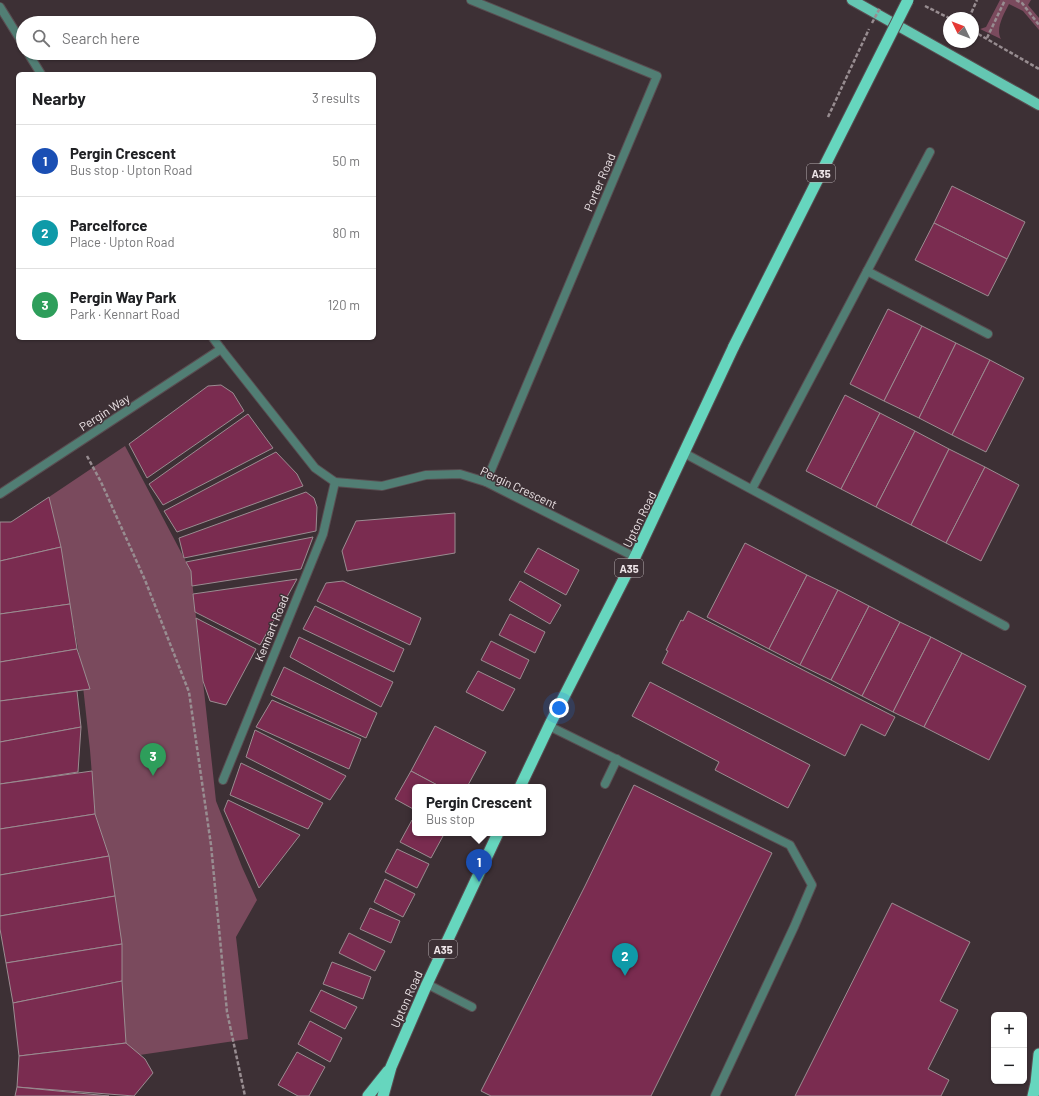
<!DOCTYPE html>
<html lang="en">
<head>
<meta charset="utf-8">
<style>
	:root { --surface:#fff; --page:#f2f2f2; --text:#202124; --muted:#757577; --line:#e0e0e0; --accent:#3c6f66 }
	body { margin:0; font-family:Barlow,sans-serif; background:var(--page); color:var(--text) }
	.controls { position:absolute; right:12px; bottom:12px; display:grid; overflow:hidden; border-radius:6px; box-shadow:0 1px 3px #0004 }
	.controls button { width:36px; height:36px; display:grid; place-items:center; padding:0; border:0; border-bottom:1px solid var(--line); background:var(--surface); color:var(--text); font:20px sans-serif }
	.compass { position:absolute; left:943px; top:12px; width:36px; height:36px; border-radius:50%; background:var(--surface); box-shadow:0 1px 3px #0004; rotate:313deg }
	.you { position:absolute; left:559px; top:708px; width:14px; height:14px; margin:-10px; border:3px solid #fff; border-radius:50%; background:#1a73e8; box-shadow:0 0 0 6px #1a73e833 }
	.badge { display:grid; place-items:center; width:26px; height:26px; border-radius:50%; background:var(--accent); color:#fff; font-size:13px; font-weight:700 }
	.pin { position:absolute; translate:-50% -33px; filter:drop-shadow(0 1px 2px #0008) }
	.pin::after { content:''; position:absolute; top:21px; width:14px; height:12px; background:inherit; clip-path:polygon(0 0,100% 0,50% 100%) }
	.popup { position:absolute; left:412px; top:784px; width:134px; height:52px; box-sizing:border-box; display:grid; place-content:center; border-radius:6px; background:var(--surface); filter:drop-shadow(0 1px 3px #0005); font-size:13px; white-space:nowrap; color:var(--muted) }
	.popup b { font-size:15px; color:var(--text) }
	.popup::after { content:''; position:absolute; left:50%; top:100%; margin-left:-8px; border:8px solid transparent; border-top-color:var(--surface) }
	.list { margin:0; padding:0; list-style:none }
	h2 { display:flex; justify-content:space-between; align-items:center; height:52px; margin:0; padding:0 16px; font-size:17px }
	h2 small { font-size:13px; font-weight:400; color:var(--muted) }
	.list li { display:grid; grid-template-columns:26px 1fr auto; gap:12px; align-items:center; box-sizing:border-box; height:72px; padding:0 16px; border-top:1px solid var(--line) }
	.list b { display:block; font-size:15px; white-space:nowrap }
	.list p { margin:0; font-size:13px; white-space:nowrap; color:var(--muted) }
	.list em { font-size:13px; font-style:normal; color:var(--muted) }
	.icon { flex:none; width:22px; height:22px; fill:none; stroke:currentColor; stroke-width:2; stroke-linecap:round; stroke-linejoin:round }
	.map { position:relative; flex:none; width:1039px; height:1096px; overflow:hidden }
	.search { position:absolute; background:var(--surface); box-shadow:0 1px 3px #0004; left:16px; top:16px; width:360px; height:44px; display:flex; align-items:center; gap:10px; box-sizing:border-box; padding:0 14px; border-radius:22px; color:var(--muted); font-size:15px }
	.panel { position:absolute; background:var(--surface); box-shadow:0 1px 3px #0004; left:16px; top:72px; width:360px; height:268px; border-radius:6px }
	.map>svg:first-child { display:block }
	.green { fill:#7a4a5d }
	.building { fill:#7a2c50; stroke:#9b8c91 }
	.lines { fill:none; stroke-linecap:round; stroke-linejoin:round }
	.service-casing { stroke:#594d51; stroke-width:10 }
	.minor-casing { stroke:#594d51; stroke-width:10 }
	.primary-casing { stroke:#594d51; stroke-width:12 }
	.trunk-casing { stroke:#594d51; stroke-width:13 }
	.path { stroke:#988d91; stroke-width:2.5; stroke-dasharray:4 2; stroke-linecap:butt }
	.service { stroke:#517e74; stroke-width:8 }
	.minor { stroke:#517e74; stroke-width:8 }
	.primary { stroke:#64c7b2; stroke-width:10 }
	.trunk { stroke:#66d6be; stroke-width:11 }
	.trunk-bridge-casing { stroke:#594d51; stroke-width:13; stroke-linecap:butt }
	.path-bridge { stroke:#988d91; stroke-width:2.5; stroke-dasharray:4 2; stroke-linecap:butt }
	.trunk-bridge { stroke:#66d6be; stroke-width:11 }
	.labels { text-anchor:middle; dominant-baseline:central; stroke-width:3; stroke-linejoin:round; paint-order:stroke }
	.shield { fill:#3d3035; stroke:#b8aeb2; stroke-width:1 }
	.shield-label { font-size:11px; font-weight:bold; fill:#ede4e7 }
	.street-label { font-size:12px; fill:#ede4e7; stroke:#3d3035 }
</style>
</head>
<body>
<div class="map">
<svg width="1039" height="1096" viewBox="0 0 1039 1096">
	<rect width="100%" height="100%" fill="#3d3035"/>
	<!-- green -->
	<g class="green">
		<path d="M 1000,0 L 1031,0 L 1028,5 L 1039,18 L 1039,30 L 1023,11 L 1009,4 C 1004,14 995,29 1001,39 L 980,29 L 986,27 Z"/>
		<path d="M 125,446 L 191,571 L 216,801 L 242,867 L 257,900 L 236,937 L 248,1039 L 126,1057 L 126,1042 L 95,814 L 90,750 L 80,659 L 49,497 Z"/>
	</g>
	<!-- building -->
	<g class="building">
		<path d="M 952,186 L 1025,222 L 1007,259 L 934,223 Z"/>
		<path d="M 934,223 L 1007,259 L 988,296 L 915,260 Z"/>
		<path d="M 888,309 L 922,326 L 884,401 L 850,384 Z"/>
		<path d="M 922,326 L 956,343 L 919,418 L 884,401 Z"/>
		<path d="M 956,343 L 990,360 L 952,435 L 919,418 Z"/>
		<path d="M 990,360 L 1024,378 L 986,452 L 952,435 Z"/>
		<path d="M 221,385 L 233,393 L 244,411 L 147,478 L 129,444 L 208,386 Z"/>
		<path d="M 845,395 L 880,413 L 841,489 L 806,471 Z"/>
		<path d="M 880,413 L 915,431 L 876,507 L 841,489 Z"/>
		<path d="M 248,414 L 273,448 L 163,505 L 149,484 Z"/>
		<path d="M 915,431 L 949,449 L 911,525 L 876,507 Z"/>
		<path d="M 949,449 L 985,467 L 946,543 L 911,525 Z"/>
		<path d="M 276,452 L 297,474 L 303,486 L 177,532 L 164,511 Z"/>
		<path d="M 985,467 L 1019,485 L 981,561 L 946,543 Z"/>
		<path d="M 306,492 L 314,498 L 317,507 L 316,531 L 184,558 L 179,538 Z"/>
		<path d="M 49,497 L 61,547 L 0,561 L 0,522 L 11,522 Z"/>
		<path d="M 455,513 L 455,553 L 347,571 L 342,551 L 356,521 Z"/>
		<path d="M 313,537 L 301,569 L 192,586 L 191,571 L 186,562 Z"/>
		<path d="M 745,543 L 807,575 L 769,649 L 707,617 Z"/>
		<path d="M 61,547 L 70,604 L 0,614 L 0,561 Z"/>
		<path d="M 538,548 L 579,570 L 566,595 L 524,572 Z"/>
		<path d="M 807,575 L 838,590 L 800,665 L 769,649 Z"/>
		<path d="M 297,579 L 260,645 L 195,612 L 193,594 Z"/>
		<path d="M 343,581 L 421,618 L 410,645 L 317,601 L 326,583 Z"/>
		<path d="M 520,581 L 561,605 L 550,624 L 509,600 Z"/>
		<path d="M 838,590 L 869,606 L 831,680 L 800,665 Z"/>
		<path d="M 70,604 L 77,649 L 0,662 L 0,614 Z"/>
		<path d="M 315,606 L 404,649 L 394,672 L 303,629 Z"/>
		<path d="M 869,606 L 900,622 L 862,696 L 831,680 Z"/>
		<path d="M 688,611 L 895,717 L 885,736 L 861,724 L 845,756 L 662,663 L 668,651 L 666,650 L 681,620 L 683,621 Z"/>
		<path d="M 510,614 L 545,632 L 535,653 L 499,635 Z"/>
		<path d="M 196,618 L 256,649 L 226,705 L 210,701 L 203,681 Z"/>
		<path d="M 900,622 L 931,637 L 893,712 L 862,696 Z"/>
		<path d="M 299,637 L 393,682 L 381,707 L 290,657 Z"/>
		<path d="M 931,637 L 962,653 L 924,727 L 893,712 Z"/>
		<path d="M 491,641 L 529,660 L 520,679 L 481,660 Z"/>
		<path d="M 77,649 L 90,689 L 0,701 L 0,662 Z"/>
		<path d="M 962,653 L 1026,686 L 989,760 L 924,727 Z"/>
		<path d="M 284,667 L 377,713 L 366,738 L 271,695 Z"/>
		<path d="M 478,671 L 515,689 L 503,711 L 466,692 Z"/>
		<path d="M 650,682 L 810,765 L 788,808 L 715,770 L 719,762 L 632,716 Z"/>
		<path d="M 77,691 L 81,727 L 0,742 L 0,701 Z"/>
		<path d="M 272,700 L 361,739 L 349,769 L 256,727 Z"/>
		<path d="M 435,726 L 486,752 L 467,787 L 441,787 L 411,771 Z"/>
		<path d="M 81,727 L 78,772 L 0,784 L 0,742 Z"/>
		<path d="M 255,730 L 346,776 L 330,800 L 246,757 Z"/>
		<path d="M 241,763 L 323,803 L 308,829 L 230,795 Z"/>
		<path d="M 92,771 L 95,814 L 0,829 L 0,784 Z"/>
		<path d="M 411,771 L 441,787 L 415,787 L 415,810 L 395,799 Z"/>
		<path d="M 634,785 L 772,853 L 651,1096 L 491,1096 L 481,1091 L 585,886 Z"/>
		<path d="M 228,800 L 300,835 L 259,888 L 224,810 Z"/>
		<path d="M 95,814 L 109,856 L 0,875 L 0,829 Z"/>
		<path d="M 412,820 L 415,822 L 415,833 L 437,833 L 443,836 L 431,858 L 400,842 Z"/>
		<path d="M 397,849 L 429,864 L 417,888 L 385,872 Z"/>
		<path d="M 109,856 L 115,896 L 0,916 L 0,875 Z"/>
		<path d="M 385,879 L 415,894 L 403,917 L 374,902 Z"/>
		<path d="M 115,896 L 122,944 L 6,963 L 0,929 L 0,916 Z"/>
		<path d="M 892,903 L 970,942 L 940,1001 L 958,1010 L 928,1069 L 949,1080 L 941,1096 L 795,1096 Z"/>
		<path d="M 370,908 L 400,921 L 391,943 L 360,929 Z"/>
		<path d="M 349,933 L 385,951 L 375,971 L 339,953 Z"/>
		<path d="M 122,944 L 122,981 L 13,1003 L 6,963 Z"/>
		<path d="M 332,962 L 371,977 L 363,999 L 323,984 Z"/>
		<path d="M 122,981 L 126,1043 L 19,1056 L 13,1003 Z"/>
		<path d="M 321,990 L 357,1007 L 345,1029 L 310,1011 Z"/>
		<path d="M 310,1021 L 342,1038 L 330,1062 L 298,1044 Z"/>
		<path d="M 126,1043 L 145,1059 L 153,1073 L 134,1096 L 17,1087 L 19,1056 Z"/>
		<path d="M 297,1052 L 325,1067 L 309,1096 L 298,1096 L 278,1085 Z"/>
		<path d="M 17,1087 L 109,1096 L 15,1096 Z"/>
	</g>
	<g class="lines">
		<!-- service casing -->
		<g class="service-casing">
			<g id="service">
				<path d="M 867,271 L 988,334"/>
				<path d="M 684,453 L 1005,626"/>
				<path d="M 752,489 L 930,152"/>
				<path d="M 549,726 L 790,845 L 812,885 L 794,927 L 715,1096"/>
				<path d="M 605,784 L 617,759"/>
				<path d="M 427,984 L 472,1007"/>
			</g>
		</g>
		<!-- minor casing -->
		<g class="minor-casing">
			<g id="minor">
				<path d="M 471,0 L 657,76 L 486,482"/>
				<path d="M 0,7 L 23,44"/>
				<path d="M 28,53 L 41,74"/>
				<path d="M 213,338 L 221,349 L 315,468 L 335,482 L 382,486 L 426,475 L 460,474 L 486,482 L 635,557"/>
				<path d="M 0,494 L 221,349"/>
				<path d="M 223,780 L 323,534 L 335,482"/>
			</g>
		</g>
		<!-- primary casing -->
		<g class="primary-casing">
			<path id="primary" d="M 852,0 L 1039,105"/>
		</g>
		<!-- trunk casing -->
		<g class="trunk-casing">
			<g id="trunk">
				<path d="M 520,787 L 549,726 L 635,557 L 734,346"/>
				<path d="M 368,1096 L 388,1071"/>
				<path d="M 383,1096 L 391,1067 L 427,984 L 498,833"/>
				<path d="M 1033,1096 L 1036,1083 L 1039,1054"/>
			</g>
		</g>
		<!-- path -->
		<g class="path">
			<path d="M 1016,0 L 1022,3 L 1039,25"/>
			<path d="M 925,6 L 949,18"/>
			<path d="M 969,18 L 977,0"/>
			<path d="M 973,31 L 1039,69"/>
			<path d="M 987,38 L 1005,0"/>
			<path d="M 828,117 L 869,29"/>
			<path d="M 87,456 L 101,482 L 145,580 L 189,692 L 211,845 L 227,1012 L 245,1096"/>
		</g>
		<!-- service -->
		<use href="#service" class="service"/>
		<!-- minor -->
		<use href="#minor" class="minor"/>
		<!-- primary -->
		<use href="#primary" class="primary"/>
		<!-- trunk -->
		<use href="#trunk" class="trunk"/>
		<!-- trunk-bridge casing -->
		<g class="trunk-bridge-casing">
			<path id="trunk-bridge" d="M 734,346 L 908,0"/>
		</g>
		<!-- path-bridge -->
		<path class="path-bridge" d="M 872,23 L 880,8"/>
		<!-- trunk-bridge -->
		<use href="#trunk-bridge" class="trunk-bridge"/>
	</g>
	<g class="labels">
		<!-- shield labels -->
		<g class="shield">
			<rect x="807" y="164" width="28" height="18" rx="3"/>
			<rect x="615" y="559" width="28" height="18" rx="3"/>
			<rect x="429" y="940" width="28" height="18" rx="3"/>
		</g>
		<g class="shield-label">
			<text x="821" y="173">A35</text>
			<text x="629" y="568">A35</text>
			<text x="443" y="949">A35</text>
		</g>
		<!-- street labels -->
		<g class="street-label">
			<text transform="translate(599 182) rotate(-67)">Porter Road</text>
			<text transform="translate(104 412) rotate(-33)">Pergin Way</text>
			<text transform="translate(519 487) rotate(25)">Pergin Crescent</text>
			<text transform="translate(639 519) rotate(-64)">Upton Road</text>
			<text transform="translate(271 628) rotate(-68)">Kennart Road</text>
			<text transform="translate(406 999) rotate(-66)">Upton Road</text>
		</g>
	</g>
</svg>
<div class="controls">
<button>+</button>
<button>−</button>
</div>
<svg class="compass" viewBox="-18 -18 36 36"><path d="M0-13l5 13h-10z" fill="#e53935"/><path d="M0 13l5-13h-10z" fill="#757577"/></svg>
<div class="you"></div>
<div class="pin badge" style="left:479px;top:882px;background:#1a4fb4">1</div>
<div class="popup"><b>Pergin Crescent</b>Bus stop</div>
<div class="pin badge" style="left:625px;top:976px;background:#0f9aa8">2</div>
<div class="pin badge" style="left:153px;top:776px;background:#2e9e5b">3</div>
<div class="search"><svg class="icon" aria-label="search" viewBox="0 0 24 24"><circle cx="10" cy="10" r="6"/><path d="M15 15l6 6"/></svg>Search here</div>
<section class="panel">
<h2>Nearby<small>3 results</small></h2>
<ul class="list">
<li><span class="badge" style="background:#1a4fb4">1</span><div><b>Pergin Crescent</b><p>Bus stop · Upton Road</p></div><em>50 m</em></li>
<li><span class="badge" style="background:#0f9aa8">2</span><div><b>Parcelforce</b><p>Place · Upton Road</p></div><em>80 m</em></li>
<li><span class="badge" style="background:#2e9e5b">3</span><div><b>Pergin Way Park</b><p>Park · Kennart Road</p></div><em>120 m</em></li>
</ul>
</section>
</div>
</body>
</html>
